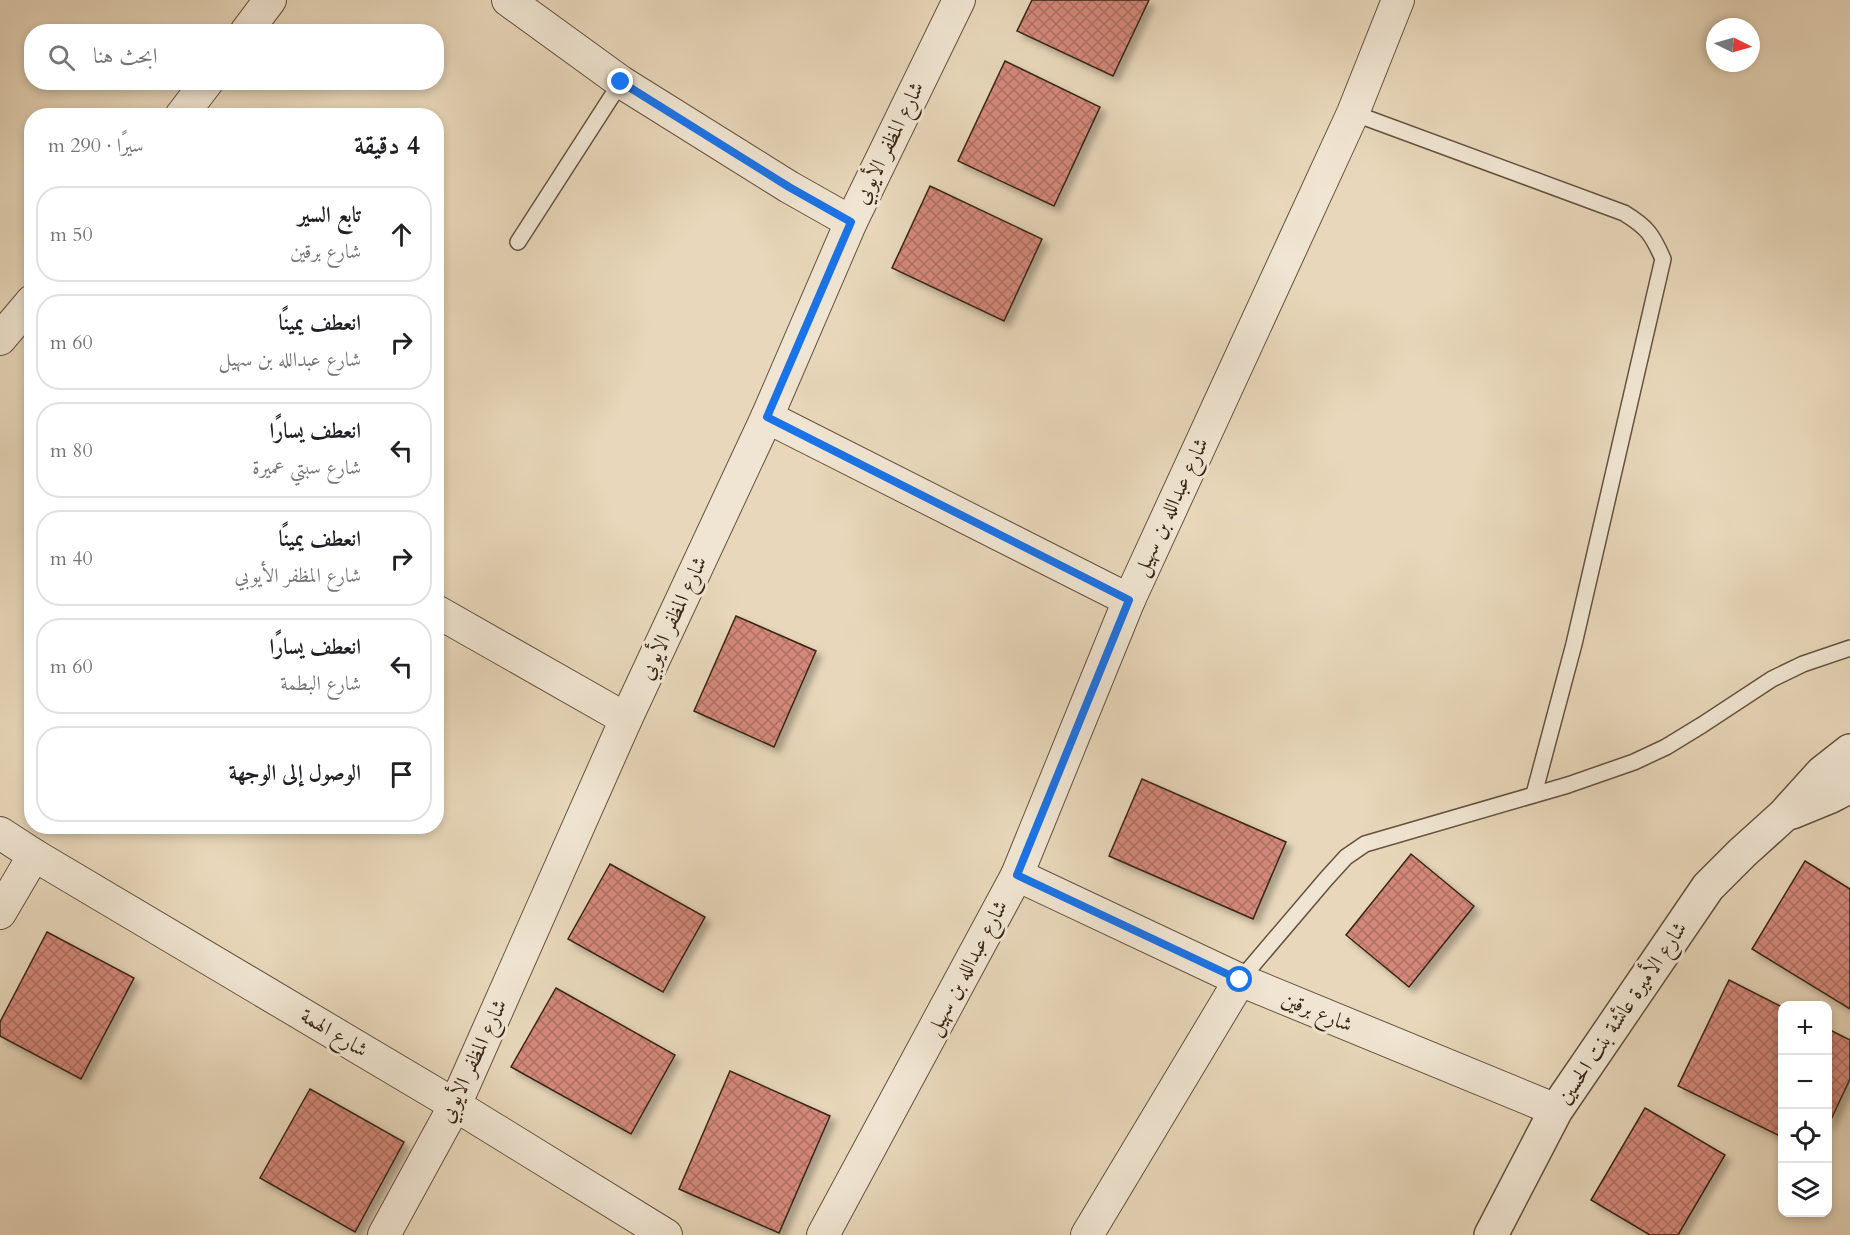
<!DOCTYPE html>
<html lang="ar">
<head>
<meta charset="utf-8">
<style>
	:root { --surface:#fff; --page:#f6f6f6; --text:#202124; --muted:#757577; --line:#e0e0e0 }
	body { margin:0; font-family:Cardo,Amiri,serif; background:var(--page); color:var(--text); direction:rtl }
	.controls { position:absolute; right:18px; bottom:18px; display:grid; overflow:hidden; border-radius:12px; box-shadow:0 3px 9px #0003 }
	.controls button { width:54px; height:54px; display:grid; place-items:center; padding:0; border:0; border-bottom:2px solid var(--line); background:var(--surface); color:var(--text); font:30px sans-serif }
	.compass { position:absolute; left:1706px; top:18px; width:54px; height:54px; border-radius:50%; background:var(--surface); box-shadow:0 3px 9px #0003; rotate:95deg }
	.stop { position:absolute; width:18px; height:18px; margin:-14px; border:4px solid #1a73e8; border-radius:50%; background:#fff }
	.stop.end { background:#1a73e8; border-color:#fff; box-shadow:0 2px 6px #0008 }
	.list { margin:0; padding:0; list-style:none }
	h2 { display:flex; justify-content:space-between; align-items:center; height:78px; margin:0; padding:0 24px; font-size:26px }
	h2 small { font-size:20px; font-weight:400; color:var(--muted) }
	.list li { display:grid; grid-template-columns:39px 1fr auto; gap:18px; align-items:center; box-sizing:border-box; height:96px; margin:0 12px 12px; padding:0 12px; border:2px solid var(--line); border-radius:24px }
	.list b { display:block; font-size:22px; white-space:nowrap }
	.list p { margin:0; font-size:20px; white-space:nowrap; color:var(--muted) }
	.list em { font-size:20px; font-style:normal; color:var(--muted) }
	.icon { flex:none; width:33px; height:33px; fill:none; stroke:currentColor; stroke-width:2; stroke-linecap:round; stroke-linejoin:round }
	.map { position:relative; flex:none; width:1850px; height:1235px; overflow:hidden; direction:ltr }
	.search { position:absolute; background:var(--surface); box-shadow:0 3px 9px #0003; left:24px; top:24px; width:420px; height:66px; display:flex; align-items:center; gap:15px; box-sizing:border-box; padding:0 21px; border-radius:24px; color:var(--muted); font-size:22px }
	.panel { position:absolute; background:var(--surface); box-shadow:0 3px 9px #0003; left:24px; top:108px; width:420px; height:726px; border-radius:24px; direction:rtl }
	.map>svg:first-child { display:block }
	.building { fill:url(#building-cross-hatch); stroke:#392615; stroke-width:1.5; filter:url(#shadow) }
	.lines { fill:none; stroke-linecap:round; stroke-linejoin:round }
	.service-casing { stroke:#65523e; stroke-width:18 }
	.minor-casing { stroke:#65523e; stroke-width:34 }
	.tertiary-casing { stroke:#65523e; stroke-width:36 }
	.service { stroke:#f0e5d2; stroke-width:15 }
	.minor { stroke:#f0e5d2; stroke-width:32 }
	.tertiary { stroke:#f0e5d2; stroke-width:33 }
	.route { stroke:#1a73e8; stroke-width:8 }
	.labels { text-anchor:middle; dominant-baseline:central; stroke-width:6; stroke-linejoin:round; paint-order:stroke }
	.street-label { font-size:21px; fill:#392615; stroke:#f0e5d2 }
</style>
</head>
<body>
<div class="map">
<svg width="1850" height="1235" viewBox="0 0 1850 1235">
	<defs>
		<pattern id="building-cross-hatch" width="8" height="8" patternUnits="userSpaceOnUse" patternTransform="scale(1.5)"><rect width="8" height="8" fill="#d4887a"/><path d="M0 0l8 8M0 8l8-8" fill="none" stroke="#ad6f63"/></pattern>
		<filter id="shadow"><feDropShadow dx="5.5" dy="5.5" stdDeviation="3" flood-color="#0004"/></filter>
	</defs>
	<rect width="100%" height="100%" fill="#e8d7ba"/>
	<filter id="stains"><feTurbulence type="fractalNoise" baseFrequency=".00333" numOctaves="4"/><feColorMatrix values="0 0 0 0 .2 0 0 0 0 .09 0 0 0 0 .02 0 0 0 .5 -.17"/></filter>
	<radialGradient id="worn" r=".72"><stop offset=".6" stop-color="#630" stop-opacity="0"/><stop offset="1" stop-color="#630" stop-opacity=".3"/></radialGradient>
	<!-- building -->
	<g class="building">
		<path d="M 1032,0 L 1149,0 L 1113,76 L 1017,31 Z"/>
		<path d="M 1005,61 L 1100,107 L 1054,206 L 958,161 Z"/>
		<path d="M 930,186 L 1042,239 L 1004,321 L 892,268 Z"/>
		<path d="M 736,616 L 816,651 L 774,747 L 694,711 Z"/>
		<path d="M 1142,779 L 1286,842 L 1253,919 L 1109,856 Z"/>
		<path d="M 1411,854 L 1474,906 L 1409,987 L 1346,935 Z"/>
		<path d="M 1805,861 L 1850,889 L 1850,1009 L 1752,949 Z"/>
		<path d="M 610,864 L 705,917 L 663,992 L 568,939 Z"/>
		<path d="M 47,932 L 134,978 L 81,1079 L 0,1036 L 0,1022 Z"/>
		<path d="M 1729,980 L 1782,1007 L 1782,1137 L 1678,1086 Z"/>
		<path d="M 556,988 L 675,1055 L 631,1134 L 511,1067 Z"/>
		<path d="M 1828,1029 L 1850,1040 L 1850,1079 L 1828,1126 Z"/>
		<path d="M 730,1071 L 830,1116 L 779,1233 L 679,1189 Z"/>
		<path d="M 310,1089 L 404,1142 L 355,1232 L 260,1178 Z"/>
		<path d="M 1645,1108 L 1725,1155 L 1678,1235 L 1650,1235 L 1591,1200 Z"/>
	</g>
	<g class="lines">
		<!-- service casing -->
		<g class="service-casing">
			<g id="service">
				<path d="M 1353,113 L 1624,213 C 1647,227 1652,234 1663,259 L 1574,644 L 1534,794"/>
				<path d="M 518,242 L 621,82"/>
				<path d="M 1240,980 L 1326,879 L 1346,857 L 1365,844 L 1568,785 L 1634,762 L 1666,747 L 1702,725 L 1772,679 L 1803,664 L 1850,648"/>
			</g>
		</g>
		<!-- minor casing -->
		<g class="minor-casing">
			<g id="minor">
				<path d="M 508,0 L 621,82 L 789,187 L 851,222"/>
				<path d="M 246,32 L 270,0"/>
				<path d="M 181,116 L 207,82"/>
				<path d="M 0,339 L 32,301"/>
				<path d="M 767,417 L 1129,600"/>
				<path d="M 436,611 L 626,719"/>
				<path d="M 0,833 L 34,855 L 455,1105 L 666,1235"/>
				<path d="M 1017,875 L 1240,980 L 1556,1110"/>
				<path d="M 0,913 L 34,855"/>
				<path d="M 384,1235 L 455,1105 L 626,719 L 767,417 L 851,222 L 959,0"/>
				<path d="M 823,1235 L 1017,875 L 1129,600 L 1353,113 L 1398,0"/>
				<path d="M 1087,1235 L 1240,980"/>
			</g>
		</g>
		<!-- tertiary casing -->
		<g class="tertiary-casing">
			<g id="tertiary">
				<path d="M 1792,812 L 1831,796 L 1850,786"/>
				<path d="M 1491,1235 L 1556,1110 L 1708,887 L 1742,853 L 1784,815 L 1822,773 L 1850,751"/>
			</g>
		</g>
		<!-- service -->
		<use href="#service" class="service"/>
		<!-- minor -->
		<use href="#minor" class="minor"/>
		<!-- tertiary -->
		<use href="#tertiary" class="tertiary"/>
	</g>
	<g class="lines">
		<!-- route -->
		<path class="route" d="M 621,82 L 789,187 L 851,222 L 767,417 L 1129,600 L 1017,875 L 1240,980"/>
	</g>
	<g class="labels">
		<!-- street labels -->
		<g class="street-label">
			<text transform="translate(889 143) rotate(-64)">شارع المظفر الأيوبي</text>
			<text transform="translate(1171 507) rotate(-65)">شارع عبدالله بن سهيل</text>
			<text transform="translate(673 618) rotate(-65)">شارع المظفر الأيوبي</text>
			<text transform="translate(967 968) rotate(-62)">شارع عبدالله بن سهيل</text>
			<text transform="translate(1317 1012) rotate(22)">شارع برقين</text>
			<text transform="translate(1622 1013) rotate(-56)">شارع الأميرة عائشة بنت الحسين</text>
			<text transform="translate(334 1033) rotate(31)">شارع الهمة</text>
			<text transform="translate(473 1061) rotate(-65)">شارع المظفر الأيوبي</text>
		</g>
	</g>
	<rect width="100%" height="100%" filter="url(#stains)"/>
	<rect width="100%" height="100%" fill="url(#worn)"/>
</svg>
<div class="controls">
<button>+</button>
<button>−</button>
<button><svg class="icon" aria-label="locate" viewBox="0 0 24 24"><circle cx="12" cy="12" r="6"/><path d="M12 2v4M12 18v4M2 12h4M18 12h4"/></svg></button>
<button><svg class="icon" aria-label="layers" viewBox="0 0 24 24"><path d="M12 4l9 5-9 5-9-5zM3 14l9 5 9-5"/></svg></button>
</div>
<svg class="compass" viewBox="-18 -18 36 36"><path d="M0-13l5 13h-10z" fill="#e53935"/><path d="M0 13l5-13h-10z" fill="#757577"/></svg>
<div class="stop" style="left:1240px;top:980px"></div>
<div class="stop end" style="left:621px;top:82px"></div>
<div class="search"><svg class="icon" aria-label="search" viewBox="0 0 24 24"><circle cx="10" cy="10" r="6"/><path d="M15 15l6 6"/></svg>ابحث هنا</div>
<section class="panel">
<h2>4 دقيقة<small>سيرًا · 290 m</small></h2>
<ul class="list">
<li><svg class="icon" aria-label="ahead" viewBox="0 0 24 24"><path d="M12 20V5M6 11l6-6 6 6"/></svg><div><b>تابع السير</b><p>شارع برقين</p></div><em>50 m</em></li>
<li><svg class="icon" aria-label="right" viewBox="0 0 24 24"><path d="M7 20v-9h11M14 6l5 5-5 5"/></svg><div><b>انعطف يمينًا</b><p>شارع عبدالله بن سهيل</p></div><em>60 m</em></li>
<li><svg class="icon" aria-label="left" viewBox="0 0 24 24"><path d="M17 20v-9H6M10 6l-5 5 5 5"/></svg><div><b>انعطف يسارًا</b><p>شارع سبتي عميرة</p></div><em>80 m</em></li>
<li><svg class="icon" aria-label="right" viewBox="0 0 24 24"><path d="M7 20v-9h11M14 6l5 5-5 5"/></svg><div><b>انعطف يمينًا</b><p>شارع المظفر الأيوبي</p></div><em>40 m</em></li>
<li><svg class="icon" aria-label="left" viewBox="0 0 24 24"><path d="M17 20v-9H6M10 6l-5 5 5 5"/></svg><div><b>انعطف يسارًا</b><p>شارع البطمة</p></div><em>60 m</em></li>
<li><svg class="icon" aria-label="arrive" viewBox="0 0 24 24"><path d="M6 21V4h12l-3 4 3 4H6"/></svg><div><b>الوصول إلى الوجهة</b></div></li>
</ul>
</section>
</div>
</body>
</html>
